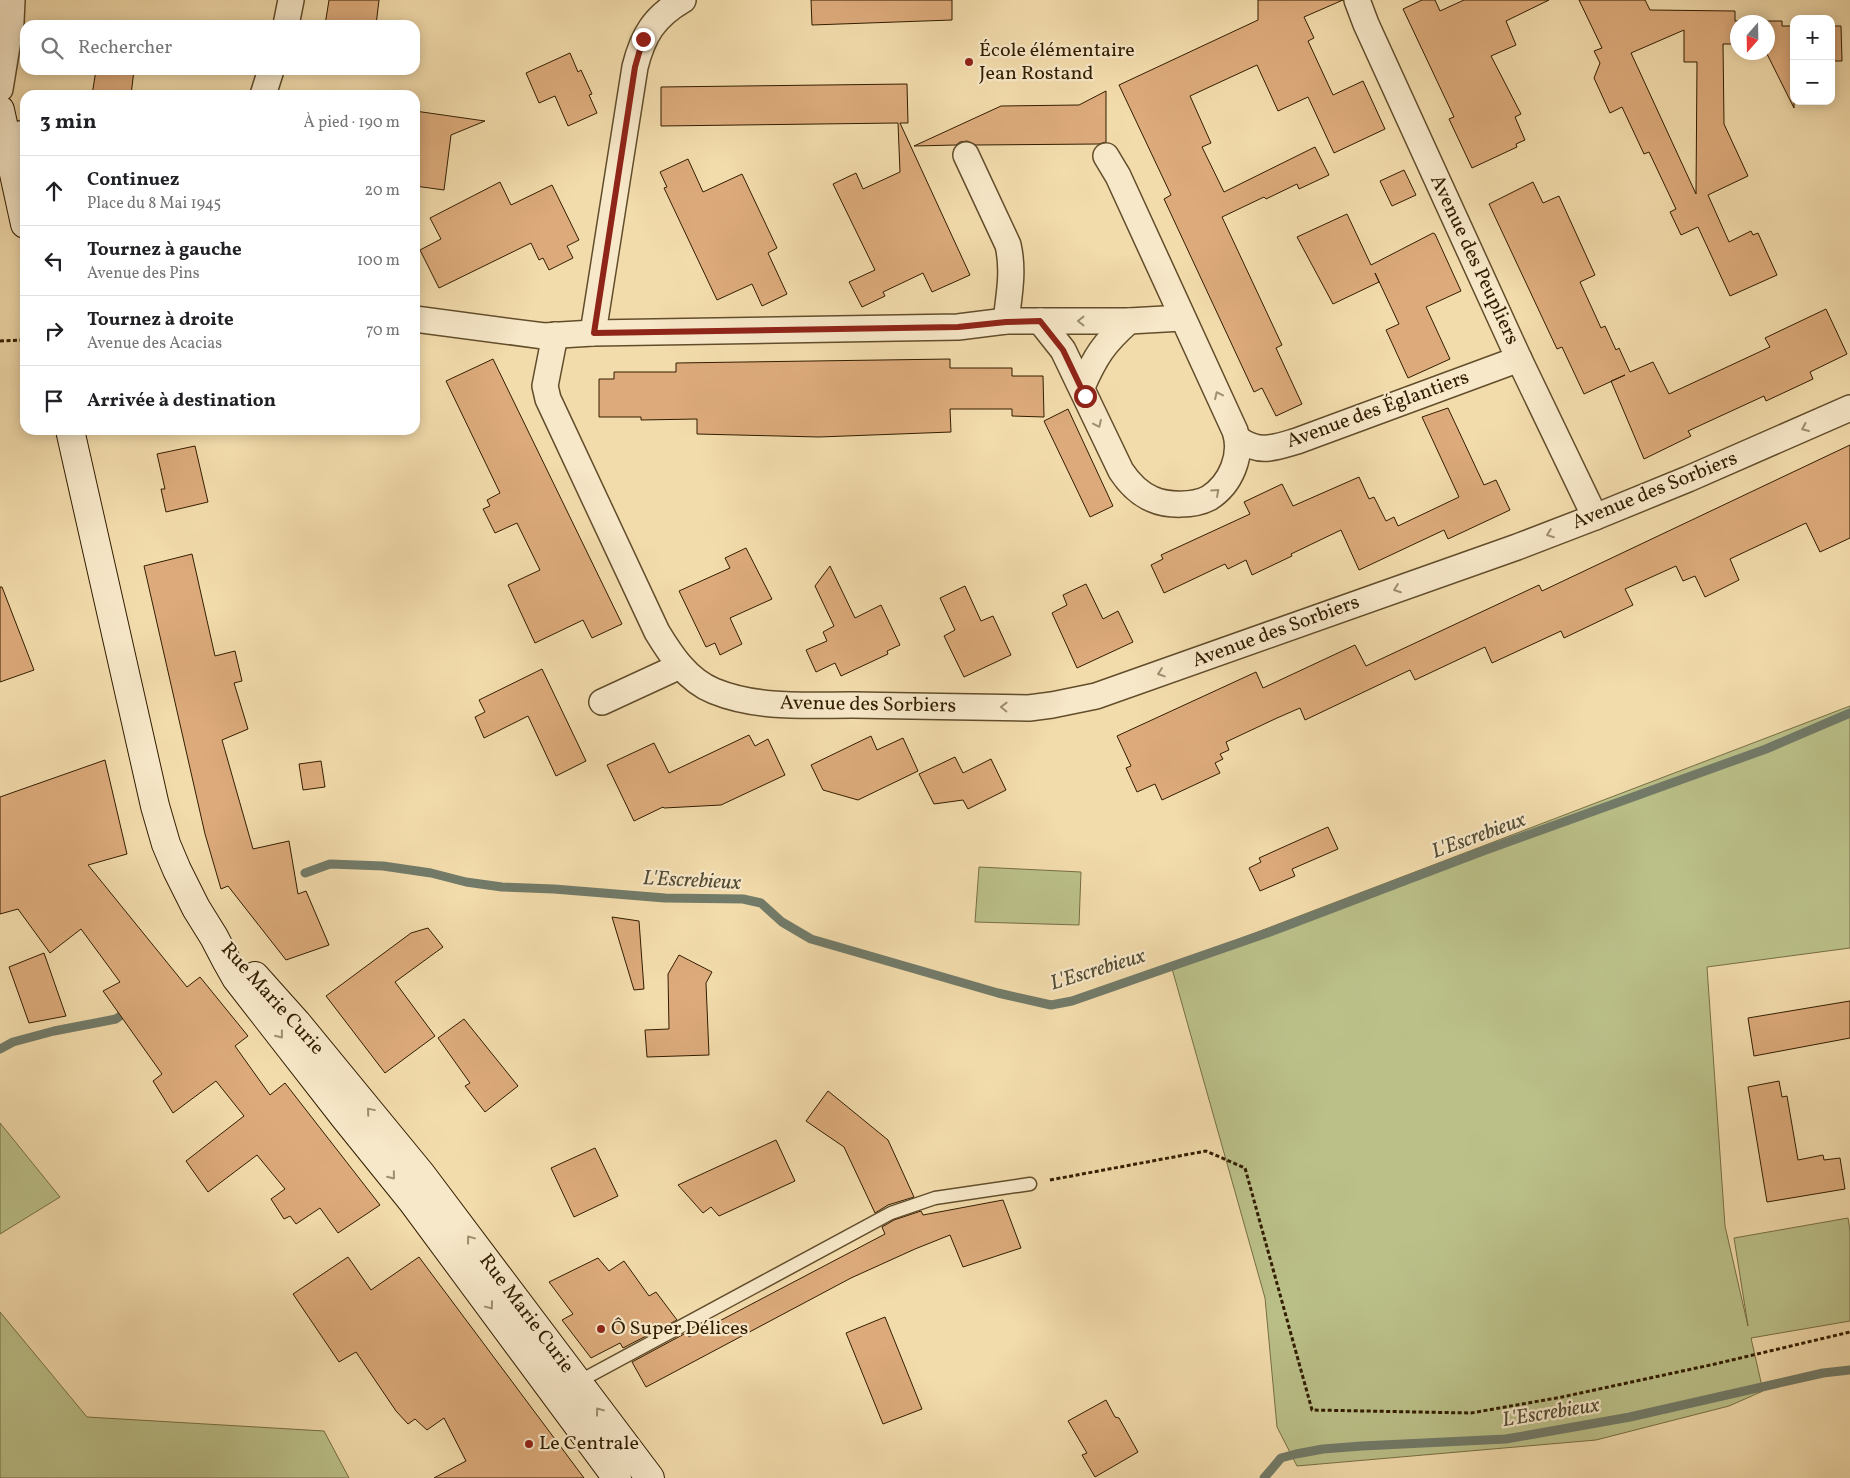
<!DOCTYPE html>
<html lang="fr">
<head>
<meta charset="utf-8">
<style>
	:root { --surface:#fff; --page:#f6f6f6; --text:#202124; --muted:#757577; --line:#e0e0e0 }
	body { margin:0; font-family:Vollkorn,serif; background:var(--page); color:var(--text) }
	.controls { position:absolute; right:15px; top:15px; display:grid; overflow:hidden; border-radius:10px; box-shadow:0 2px 12px #0003 }
	.controls button { width:45px; height:45px; display:grid; place-items:center; padding:0; border:0; border-bottom:1px solid var(--line); background:var(--surface); color:var(--text); font:25px sans-serif }
	.compass { position:absolute; left:1730px; top:15px; width:45px; height:45px; border-radius:50%; background:var(--surface); box-shadow:0 2px 12px #0003; rotate:200deg }
	.stop { position:absolute; width:15px; height:15px; margin:-11px; border:4px solid #8f2418; border-radius:50%; background:#fff }
	.stop.end { background:#8f2418; border-color:#fff; box-shadow:0 1px 5px #0008 }
	.list { margin:0; padding:0; list-style:none }
	h2 { display:flex; justify-content:space-between; align-items:center; height:65px; margin:0; padding:0 20px; font-size:21px }
	h2 small { font-size:16px; font-weight:400; color:var(--muted) }
	.list li { display:grid; grid-template-columns:32px 1fr auto; gap:15px; align-items:center; box-sizing:border-box; height:70px; padding:0 20px; border-top:1px solid var(--line) }
	.list b { display:block; font-size:19px; white-space:nowrap }
	.list p { margin:0; font-size:16px; white-space:nowrap; color:var(--muted) }
	.list em { font-size:16px; font-style:normal; color:var(--muted) }
	.icon { flex:none; width:28px; height:28px; fill:none; stroke:currentColor; stroke-width:2; stroke-linecap:round; stroke-linejoin:round }
	.map { position:relative; flex:none; width:1850px; height:1478px; overflow:hidden }
	.search { position:absolute; background:var(--surface); box-shadow:0 2px 12px #0003; left:20px; top:20px; width:400px; height:55px; display:flex; align-items:center; gap:12px; box-sizing:border-box; padding:0 18px; border-radius:15px; color:var(--muted); font-size:19px }
	.panel { position:absolute; background:var(--surface); box-shadow:0 2px 12px #0003; left:20px; top:90px; width:400px; height:345px; border-radius:15px }
	.map>svg:first-child { display:block }
	.green { fill:#bbc089; stroke:#766e44 }
	.lines { fill:none; stroke-linecap:round; stroke-linejoin:round }
	.stream { stroke:#727b69; stroke-width:9 }
	.building { fill:#ddab7b; stroke:#321d00; fill-rule:evenodd }
	.lane-casing { stroke:#624d2b; stroke-width:15 }
	.street-casing { stroke:#624d2b; stroke-width:28 }
	.secondary-casing { stroke:#321d00; stroke-width:30 }
	.path { stroke:#321d00; stroke-width:3; stroke-dasharray:4 2.5; stroke-linecap:butt }
	.lane { stroke:#f7e8c9; stroke-width:12 }
	.street { stroke:#f7e8c9; stroke-width:25 }
	.secondary { stroke:#f7e8c9; stroke-width:28 }
	.oneway { stroke:#9e8d6f }
	.route { stroke:#8f2418; stroke-width:6 }
	.poi-dot { fill:#8f2418; stroke:#f7e8c9; stroke-width:2 }
	.labels { text-anchor:middle; dominant-baseline:central; stroke-width:4.5; stroke-linejoin:round; paint-order:stroke }
	.poi-label { font-size:20px; fill:#321d00; stroke:#f7e8c9; text-anchor:start }
	.street-label { font-size:20px; fill:#321d00; stroke:#f7e8c9 }
	.water-label { font-size:21px; font-style:italic; fill:#524c35; stroke:#f7e8c9 }
</style>
</head>
<body>
<div class="map">
<svg width="1850" height="1478" viewBox="0 0 1850 1478">
	<rect width="100%" height="100%" fill="#f3dcac"/>
	<filter id="stains"><feTurbulence type="fractalNoise" baseFrequency=".004" numOctaves="4"/><feColorMatrix values="0 0 0 0 .2 0 0 0 0 .09 0 0 0 0 .02 0 0 0 .5 -.17"/></filter>
	<radialGradient id="worn" r=".72"><stop offset=".6" stop-color="#630" stop-opacity="0"/><stop offset="1" stop-color="#630" stop-opacity=".3"/></radialGradient>
	<!-- green -->
	<g class="green">
		<path d="M 1850,706 L 1850,948 L 1707,967 L 1725,1226 L 1748,1326 L 1734,1238 L 1848,1218 L 1850,1231 L 1850,1321 L 1751,1338 L 1763,1391 L 1729,1406 L 1596,1440 L 1297,1466 L 1277,1427 L 1265,1298 L 1171,965 Z"/>
		<path d="M 979,867 L 1081,872 L 1079,925 L 975,922 Z"/>
		<path d="M 0,1123 L 60,1197 L 0,1234 Z"/>
		<path d="M 0,1312 L 87,1417 L 324,1431 L 349,1478 L 0,1478 Z"/>
	</g>
	<g class="lines">
		<!-- stream -->
		<g class="stream">
			<path d="M 305,873 L 330,864 L 383,866 L 431,873 L 466,882 L 502,887 L 554,889 L 665,898 L 743,899 L 761,903 L 782,922 L 811,939 L 998,993 L 1051,1005 L 1072,1001 L 1270,932 L 1483,851 L 1766,749 L 1850,713"/>
			<path d="M 0,1049 L 13,1042 L 54,1031 L 116,1019 L 128,1010"/>
			<path d="M 1264,1478 L 1281,1458 L 1296,1454 L 1323,1449 L 1362,1446 L 1506,1439 L 1630,1417 L 1823,1373 L 1850,1370"/>
		</g>
	</g>
	<!-- building -->
	<g class="building">
		<path d="M 329,0 L 379,0 L 376,25 L 325,25 Z"/>
		<path d="M 811,0 L 952,0 L 952,20 L 812,25 Z"/>
		<path d="M 1258,0 L 1343,0 L 1304,17 L 1314,38 L 1308,41 L 1333,95 L 1363,81 L 1385,129 L 1334,153 L 1308,97 L 1278,111 L 1257,65 L 1190,96 L 1211,143 L 1202,147 L 1224,192 L 1315,147 L 1329,175 L 1299,189 L 1297,184 L 1266,199 L 1264,197 L 1222,217 L 1282,345 L 1276,348 L 1302,404 L 1276,416 L 1262,388 L 1254,392 L 1164,199 L 1171,195 L 1119,85 L 1258,20 Z"/>
		<path d="M 1422,0 L 1435,0 L 1440,11 L 1464,0 L 1549,0 L 1506,21 L 1516,45 L 1491,56 L 1521,114 L 1515,117 L 1525,140 L 1516,144 L 1517,147 L 1472,168 L 1449,119 L 1454,117 L 1403,9 Z"/>
		<path d="M 1579,0 L 1645,0 L 1650,10 L 1735,11 L 1735,21 L 1782,21 L 1782,26 L 1794,26 L 1794,108 L 1767,54 L 1768,22 L 1738,22 L 1738,44 L 1723,44 L 1724,124 L 1748,176 L 1708,195 L 1729,242 L 1751,231 L 1753,235 L 1758,233 L 1777,275 L 1730,296 L 1698,227 L 1681,235 L 1670,212 L 1676,209 L 1649,152 L 1644,154 L 1622,107 L 1610,113 L 1594,78 L 1600,63 L 1594,51 L 1602,48 ZM 1684,30 L 1684,62 L 1697,62 L 1696,194 L 1631,53 Z"/>
		<path d="M 1831,26 L 1841,26 L 1842,61 L 1831,61 Z"/>
		<path d="M 570,53 L 578,72 L 581,70 L 592,94 L 589,95 L 597,113 L 568,126 L 555,96 L 539,103 L 526,73 Z"/>
		<path d="M 96,70 L 134,70 L 131,95 L 92,95 Z"/>
		<path d="M 907,84 L 908,123 L 900,123 L 970,275 L 932,292 L 923,273 L 883,292 L 885,296 L 862,307 L 849,282 L 875,270 L 833,184 L 856,173 L 863,189 L 900,172 L 898,123 L 661,126 L 661,87 Z"/>
		<path d="M 1106,91 L 1106,142 L 1099,144 L 976,145 L 967,141 L 960,142 L 956,145 L 914,146 L 1001,106 L 1079,105 Z"/>
		<path d="M 415,111 L 485,121 L 451,135 L 444,190 L 415,186 Z"/>
		<path d="M 688,159 L 703,192 L 742,174 L 777,248 L 768,253 L 787,294 L 762,306 L 752,284 L 717,300 L 664,188 L 667,187 L 660,172 Z"/>
		<path d="M 1404,170 L 1416,195 L 1392,206 L 1380,181 Z"/>
		<path d="M 500,182 L 511,205 L 552,185 L 579,240 L 567,246 L 573,258 L 549,270 L 543,258 L 539,260 L 531,243 L 439,288 L 420,250 L 441,239 L 430,218 Z"/>
		<path d="M 1533,182 L 1543,203 L 1559,196 L 1595,275 L 1580,282 L 1601,328 L 1605,326 L 1616,350 L 1619,348 L 1630,372 L 1653,362 L 1669,394 L 1770,347 L 1765,338 L 1826,309 L 1847,354 L 1810,372 L 1813,379 L 1766,401 L 1764,396 L 1688,431 L 1691,436 L 1644,459 L 1611,381 L 1625,375 L 1584,394 L 1562,347 L 1557,349 L 1489,204 Z"/>
		<path d="M 1347,214 L 1371,265 L 1433,233 L 1435,234 L 1461,291 L 1426,307 L 1450,359 L 1408,378 L 1386,330 L 1399,324 L 1375,273 L 1379,282 L 1333,304 L 1297,237 Z"/>
		<path d="M 493,359 L 622,624 L 592,638 L 583,620 L 535,643 L 508,585 L 540,570 L 517,523 L 495,533 L 483,509 L 490,506 L 487,500 L 500,493 L 446,381 Z"/>
		<path d="M 950,359 L 950,368 L 1012,368 L 1012,376 L 1043,376 L 1044,417 L 1012,416 L 1012,409 L 950,409 L 951,432 L 819,437 L 697,434 L 697,419 L 641,420 L 641,417 L 599,417 L 599,379 L 614,379 L 614,372 L 676,372 L 676,363 Z"/>
		<path d="M 1448,408 L 1484,485 L 1496,480 L 1510,510 L 1448,539 L 1444,530 L 1359,570 L 1341,530 L 1291,554 L 1292,556 L 1252,575 L 1246,560 L 1228,569 L 1225,564 L 1164,593 L 1151,565 L 1163,559 L 1161,555 L 1250,514 L 1244,502 L 1282,484 L 1293,506 L 1359,477 L 1369,499 L 1374,497 L 1386,521 L 1394,517 L 1398,526 L 1459,497 L 1422,417 Z"/>
		<path d="M 1068,409 L 1113,506 L 1090,517 L 1044,421 Z"/>
		<path d="M 1850,445 L 1850,538 L 1820,552 L 1806,523 L 1730,559 L 1739,580 L 1705,597 L 1695,576 L 1683,581 L 1676,566 L 1625,589 L 1633,605 L 1564,638 L 1561,631 L 1492,663 L 1485,647 L 1415,680 L 1410,670 L 1305,720 L 1300,708 L 1277,718 L 1226,742 L 1229,750 L 1220,754 L 1223,759 L 1215,763 L 1220,773 L 1162,800 L 1155,784 L 1137,792 L 1126,768 L 1131,766 L 1117,736 L 1256,672 L 1263,688 L 1355,645 L 1366,666 L 1539,585 L 1542,591 Z"/>
		<path d="M 195,446 L 208,502 L 166,512 L 161,489 L 165,489 L 157,454 Z"/>
		<path d="M 746,548 L 772,599 L 730,618 L 742,644 L 720,655 L 715,643 L 706,647 L 679,591 L 730,568 L 725,558 Z"/>
		<path d="M 192,554 L 215,656 L 235,651 L 242,681 L 234,683 L 248,729 L 222,740 L 253,849 L 289,841 L 298,894 L 306,891 L 329,945 L 286,960 L 228,886 L 221,889 L 205,834 L 144,566 Z"/>
		<path d="M 830,566 L 855,618 L 881,605 L 900,645 L 887,651 L 888,654 L 841,676 L 835,663 L 816,672 L 806,650 L 827,641 L 823,632 L 834,626 L 815,586 Z"/>
		<path d="M 1086,584 L 1103,619 L 1118,611 L 1133,642 L 1077,668 L 1052,613 L 1067,605 L 1063,595 Z"/>
		<path d="M 965,586 L 981,621 L 993,616 L 1011,655 L 964,677 L 944,636 L 955,630 L 940,598 Z"/>
		<path d="M 0,587 L 2,587 L 34,670 L 0,682 Z"/>
		<path d="M 542,669 L 586,761 L 556,776 L 528,716 L 484,738 L 475,717 L 485,712 L 479,700 Z"/>
		<path d="M 749,735 L 755,746 L 768,739 L 785,775 L 721,805 L 664,808 L 663,807 L 634,821 L 607,765 L 654,743 L 669,773 Z"/>
		<path d="M 871,736 L 877,750 L 903,738 L 918,771 L 858,800 L 823,790 L 811,765 Z"/>
		<path d="M 955,757 L 963,773 L 991,759 L 1006,790 L 968,809 L 963,800 L 934,804 L 919,774 Z"/>
		<path d="M 105,760 L 127,854 L 88,865 L 187,987 L 200,977 L 248,1036 L 235,1046 L 270,1095 L 285,1083 L 380,1205 L 338,1233 L 320,1208 L 296,1224 L 290,1216 L 284,1219 L 271,1199 L 285,1189 L 257,1155 L 208,1192 L 186,1161 L 244,1116 L 216,1081 L 173,1113 L 153,1081 L 162,1074 L 103,991 L 120,982 L 81,929 L 50,953 L 18,909 L 0,914 L 0,797 Z"/>
		<path d="M 321,761 L 325,787 L 303,790 L 299,764 Z"/>
		<path d="M 1328,827 L 1338,849 L 1292,869 L 1295,876 L 1260,891 L 1249,868 L 1261,862 L 1259,858 Z"/>
		<path d="M 612,917 L 639,921 L 644,989 L 634,990 Z"/>
		<path d="M 428,928 L 443,947 L 395,982 L 435,1036 L 385,1073 L 326,996 L 411,933 Z"/>
		<path d="M 44,953 L 66,1016 L 29,1023 L 9,967 Z"/>
		<path d="M 679,955 L 712,972 L 706,983 L 709,1055 L 647,1057 L 645,1030 L 669,1029 L 668,974 Z"/>
		<path d="M 1850,1001 L 1850,1038 L 1754,1056 L 1748,1018 Z"/>
		<path d="M 464,1019 L 518,1086 L 485,1112 L 465,1086 L 470,1083 L 438,1038 Z"/>
		<path d="M 1779,1081 L 1782,1097 L 1787,1096 L 1798,1160 L 1823,1155 L 1824,1160 L 1840,1158 L 1845,1189 L 1767,1202 L 1748,1087 Z"/>
		<path d="M 828,1091 L 888,1140 L 914,1197 L 888,1205 L 875,1213 L 844,1147 L 806,1121 Z"/>
		<path d="M 776,1140 L 795,1181 L 719,1216 L 711,1207 L 703,1213 L 678,1185 Z"/>
		<path d="M 595,1148 L 618,1196 L 574,1217 L 551,1168 Z"/>
		<path d="M 1003,1200 L 1021,1248 L 963,1267 L 950,1235 L 915,1249 L 851,1278 L 646,1387 L 632,1362 L 686,1333 L 689,1337 L 885,1234 L 882,1227 L 894,1220 L 921,1211 L 923,1215 Z"/>
		<path d="M 348,1257 L 371,1290 L 419,1257 L 584,1478 L 434,1478 L 466,1461 L 444,1418 L 427,1430 L 415,1419 L 408,1424 L 396,1411 L 356,1352 L 339,1362 L 293,1294 Z"/>
		<path d="M 598,1258 L 609,1271 L 624,1261 L 649,1296 L 656,1292 L 677,1320 L 623,1348 L 620,1343 L 591,1358 L 562,1320 L 573,1314 L 549,1282 Z"/>
		<path d="M 885,1317 L 922,1409 L 883,1424 L 846,1333 Z"/>
		<path d="M 1106,1400 L 1115,1417 L 1119,1418 L 1138,1452 L 1095,1477 L 1082,1455 L 1087,1453 L 1068,1421 Z"/>
	</g>
	<g class="lines">
		<!-- lane casing -->
		<g class="lane-casing">
			<path id="lane" d="M 578,1382 L 891,1213 L 935,1198 L 1030,1184"/>
		</g>
		<!-- street casing -->
		<g class="street-casing">
			<g id="street">
				<path d="M 1357,0 L 1366,24 L 1519,359 L 1595,517"/>
				<path d="M 286,25 L 291,0"/>
				<path d="M 0,89 L 11,22 L 12,0"/>
				<path d="M 263,95 L 271,70"/>
				<path d="M 6,137 L 25,133"/>
				<path d="M 966,155 L 1008,245 C 1014,271 1009,295 1006,321"/>
				<path d="M 415,319 L 544,336 L 593,333 L 958,327 L 1006,321 L 1129,321 L 1182,318"/>
				<path d="M 1040,321 L 1063,350 L 1121,471 C 1129,483 1138,493 1152,499 C 1167,506 1194,506 1209,498 C 1231,484 1243,455 1235,431 L 1118,176 L 1106,156"/>
				<path d="M 593,333 L 635,67 C 643,35 654,17 683,0"/>
				<path d="M 555,335 L 545,386 L 548,399 L 657,632 C 671,655 687,680 714,691 C 758,709 807,705 853,705 C 912,706 970,707 1029,708 L 1052,705 L 1096,696 L 1517,547 L 1595,517 L 1688,479 L 1850,408"/>
				<path d="M 1082,387 C 1095,357 1104,343 1129,321"/>
				<path d="M 1238,439 C 1260,454 1273,448 1297,441 L 1519,359"/>
				<path d="M 602,702 L 680,666"/>
			</g>
		</g>
		<!-- secondary casing -->
		<g class="secondary-casing">
			<g id="secondary">
				<path d="M 0,110 L 25,224"/>
				<path d="M 70,430 L 155,806 L 166,844 L 177,870 L 196,908 L 214,937 L 227,962 L 236,978 L 345,1118 L 412,1201 L 617,1478"/>
				<path d="M 255,976 L 297,1023 L 421,1174 L 650,1478"/>
			</g>
		</g>
		<!-- path -->
		<g class="path">
			<path d="M 0,341 L 25,340"/>
			<path d="M 1050,1180 L 1206,1151 L 1245,1168 L 1312,1410 L 1471,1413 L 1562,1397 L 1715,1364 L 1850,1332"/>
		</g>
		<!-- lane -->
		<use href="#lane" class="lane"/>
		<!-- street -->
		<use href="#street" class="street"/>
		<!-- secondary -->
		<use href="#secondary" class="secondary"/>
	</g>
	<!-- one-way arrows -->
	<defs><path id="oneway-chevron" d="M-2-3.5L2.5 0L-2 3.5" fill="none" stroke-width="1.6" stroke-linecap="round" stroke-linejoin="round" transform="scale(1.25)"/></defs>
	<g class="oneway">
		<use href="#oneway-chevron" transform="translate(1081 321) rotate(-180)"/>
		<use href="#oneway-chevron" transform="translate(1218 395) rotate(-115)"/>
		<use href="#oneway-chevron" transform="translate(1098 424) rotate(65)"/>
		<use href="#oneway-chevron" transform="translate(1805 428) rotate(156)"/>
		<use href="#oneway-chevron" transform="translate(1216 492) rotate(-42)"/>
		<use href="#oneway-chevron" transform="translate(1550 534) rotate(159)"/>
		<use href="#oneway-chevron" transform="translate(1397 589) rotate(160)"/>
		<use href="#oneway-chevron" transform="translate(1161 673) rotate(161)"/>
		<use href="#oneway-chevron" transform="translate(1004 707) rotate(-179)"/>
		<use href="#oneway-chevron" transform="translate(280 1035) rotate(52)"/>
		<use href="#oneway-chevron" transform="translate(370 1111) rotate(-130)"/>
		<use href="#oneway-chevron" transform="translate(392 1176) rotate(51)"/>
		<use href="#oneway-chevron" transform="translate(470 1239) rotate(-127)"/>
		<use href="#oneway-chevron" transform="translate(490 1306) rotate(53)"/>
		<use href="#oneway-chevron" transform="translate(599 1411) rotate(-127)"/>
	</g>
	<g class="lines">
		<!-- route -->
		<path class="route" d="M 643,39 L 635,67 L 594,333 L 958,327 L 1006,322 L 1040,321 L 1063,350 L 1085,396"/>
	</g>
	<!-- markers -->
	<g class="poi-dot">
		<circle cx="969" cy="62" r="5"/>
		<circle cx="601" cy="1329" r="5"/>
		<circle cx="529" cy="1444" r="5"/>
	</g>
	<g class="labels">
		<!-- poi labels -->
		<g class="poi-label">
			<text x="979" y="51">École élémentaire<tspan x="979" dy="23">Jean Rostand</tspan></text>
			<text x="611" y="1329">Ô Super Délices</text>
			<text x="539" y="1444">Le Centrale</text>
		</g>
		<!-- street labels -->
		<g class="street-label">
			<text transform="translate(1474 260) rotate(65)">Avenue des Peupliers</text>
			<text transform="translate(1378 410) rotate(-20)">Avenue des Églantiers</text>
			<text transform="translate(1655 491) rotate(-22)">Avenue des Sorbiers</text>
			<text transform="translate(1276 632) rotate(-20)">Avenue des Sorbiers</text>
			<text transform="translate(868 705) rotate(1)">Avenue des Sorbiers</text>
			<text transform="translate(272 999) rotate(48)">Rue Marie Curie</text>
			<text transform="translate(526 1314) rotate(53)">Rue Marie Curie</text>
		</g>
		<!-- water labels -->
		<g class="water-label">
			<text transform="translate(1479 836) rotate(-20)">L'Escrebieux</text>
			<text transform="translate(692 881) rotate(3)">L'Escrebieux</text>
			<text transform="translate(1098 970) rotate(-17)">L'Escrebieux</text>
			<text transform="translate(1551 1413) rotate(-9)">L'Escrebieux</text>
		</g>
	</g>
	<rect width="100%" height="100%" filter="url(#stains)"/>
	<rect width="100%" height="100%" fill="url(#worn)"/>
</svg>
<div class="controls">
<button>+</button>
<button>−</button>
</div>
<svg class="compass" viewBox="-18 -18 36 36"><path d="M0-13l5 13h-10z" fill="#e53935"/><path d="M0 13l5-13h-10z" fill="#757577"/></svg>
<div class="stop" style="left:1085px;top:396px"></div>
<div class="stop end" style="left:643px;top:39px"></div>
<div class="search"><svg class="icon" aria-label="search" viewBox="0 0 24 24"><circle cx="10" cy="10" r="6"/><path d="M15 15l6 6"/></svg>Rechercher</div>
<section class="panel">
<h2>3 min<small>À pied · 190 m</small></h2>
<ul class="list">
<li><svg class="icon" aria-label="ahead" viewBox="0 0 24 24"><path d="M12 20V5M6 11l6-6 6 6"/></svg><div><b>Continuez</b><p>Place du 8 Mai 1945</p></div><em>20 m</em></li>
<li><svg class="icon" aria-label="left" viewBox="0 0 24 24"><path d="M17 20v-9H6M10 6l-5 5 5 5"/></svg><div><b>Tournez à gauche</b><p>Avenue des Pins</p></div><em>100 m</em></li>
<li><svg class="icon" aria-label="right" viewBox="0 0 24 24"><path d="M7 20v-9h11M14 6l5 5-5 5"/></svg><div><b>Tournez à droite</b><p>Avenue des Acacias</p></div><em>70 m</em></li>
<li><svg class="icon" aria-label="arrive" viewBox="0 0 24 24"><path d="M6 21V4h12l-3 4 3 4H6"/></svg><div><b>Arrivée à destination</b></div></li>
</ul>
</section>
</div>
</body>
</html>
